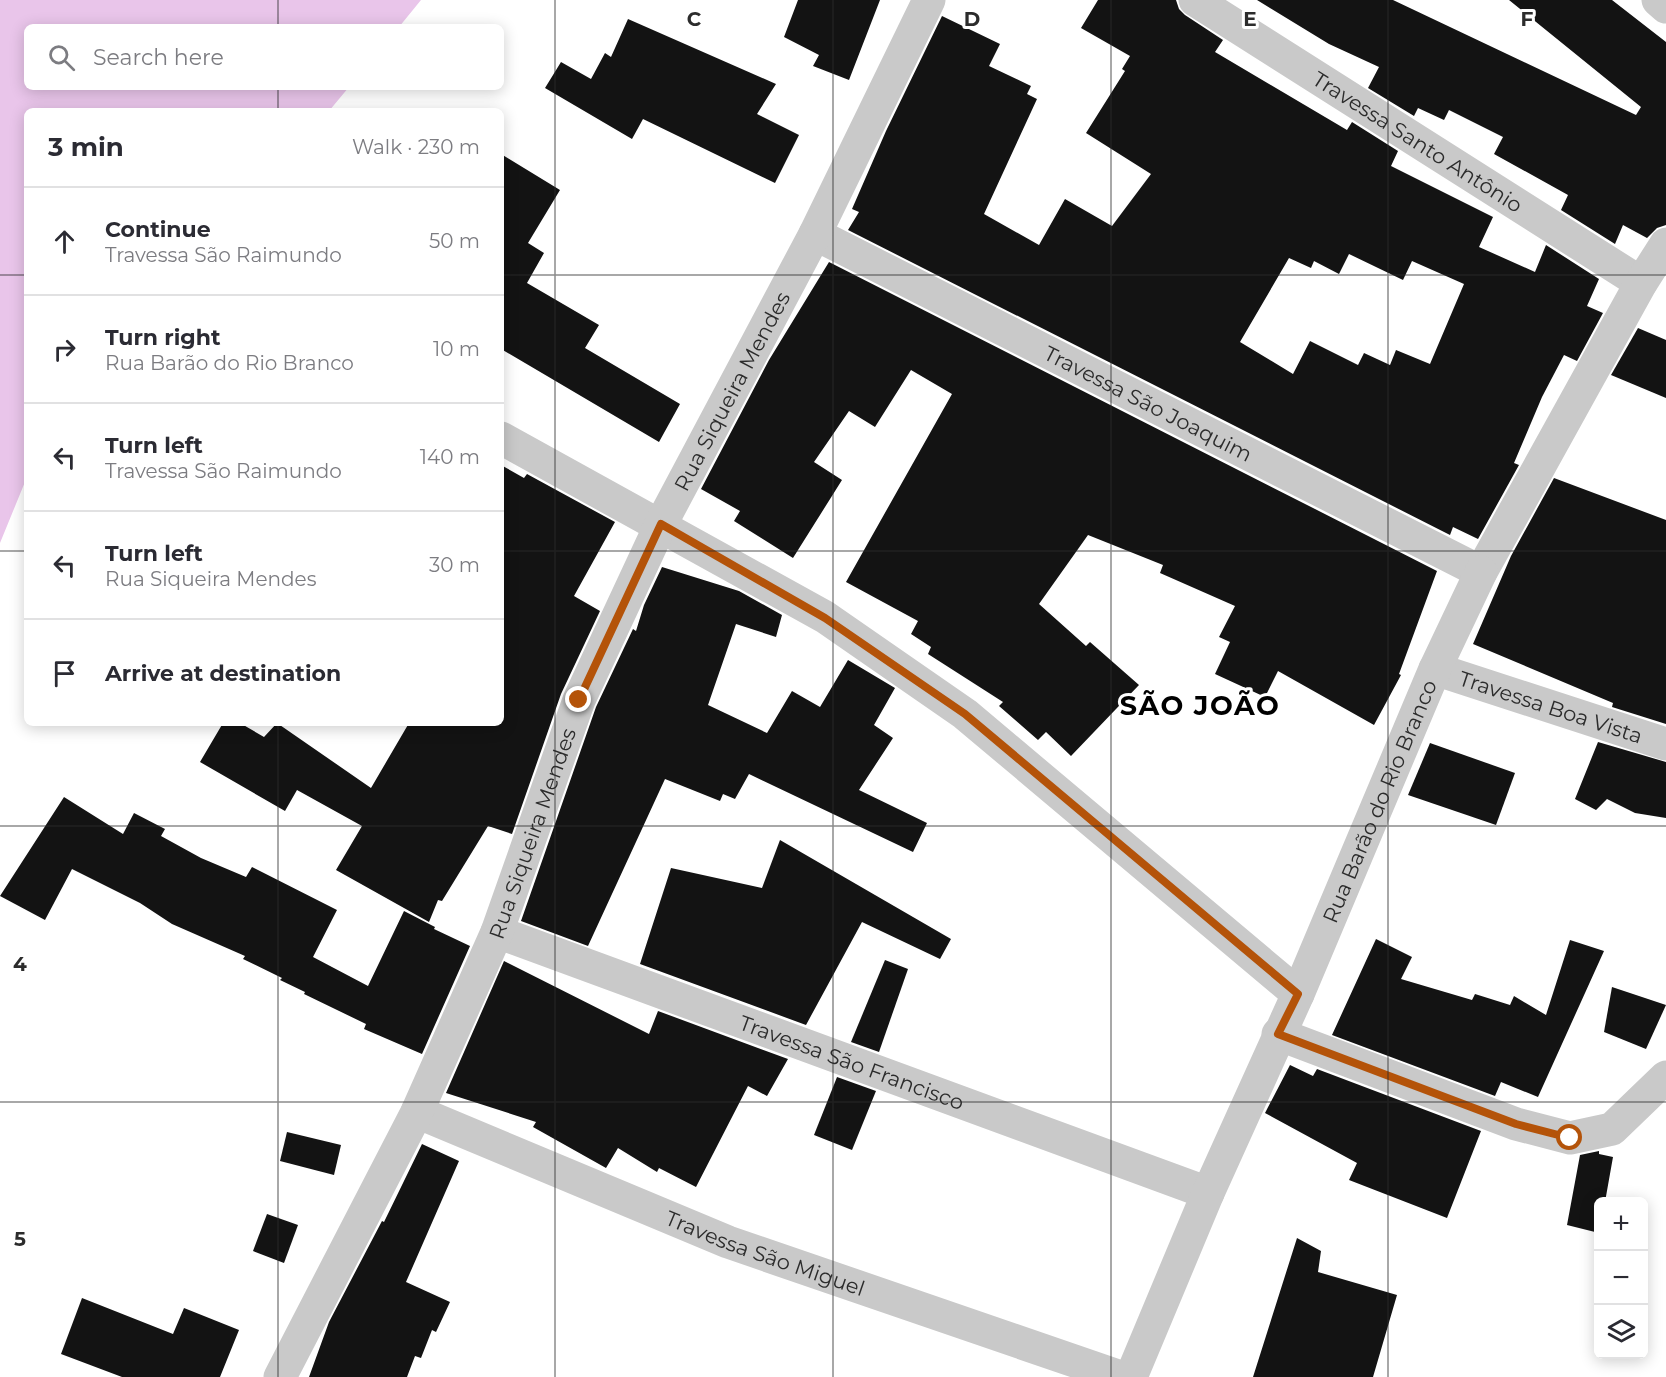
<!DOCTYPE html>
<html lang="en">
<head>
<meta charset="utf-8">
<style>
	:root { --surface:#fff; --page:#f2f2f3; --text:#2b2b33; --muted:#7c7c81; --line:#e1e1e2 }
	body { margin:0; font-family:Montserrat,sans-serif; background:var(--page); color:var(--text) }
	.controls { position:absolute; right:18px; bottom:18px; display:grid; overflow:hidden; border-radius:9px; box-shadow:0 3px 15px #0003 }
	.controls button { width:54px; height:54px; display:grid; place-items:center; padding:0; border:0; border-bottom:2px solid var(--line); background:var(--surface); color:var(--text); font:30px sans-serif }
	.stop { position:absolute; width:18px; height:18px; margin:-14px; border:4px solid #b45309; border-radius:50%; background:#fff }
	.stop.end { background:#b45309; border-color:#fff; box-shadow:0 2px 6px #0008 }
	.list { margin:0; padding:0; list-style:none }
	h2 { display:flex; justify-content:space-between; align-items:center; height:78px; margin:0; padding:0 24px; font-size:26px }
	h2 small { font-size:20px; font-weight:400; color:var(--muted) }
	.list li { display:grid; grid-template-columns:39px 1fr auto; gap:18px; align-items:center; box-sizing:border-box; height:108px; padding:0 24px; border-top:2px solid var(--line) }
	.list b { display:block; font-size:22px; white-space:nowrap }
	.list p { margin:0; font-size:20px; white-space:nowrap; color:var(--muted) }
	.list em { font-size:20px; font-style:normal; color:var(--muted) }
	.icon { flex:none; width:33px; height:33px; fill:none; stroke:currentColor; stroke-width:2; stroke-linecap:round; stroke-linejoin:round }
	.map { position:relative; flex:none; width:1666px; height:1377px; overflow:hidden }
	.search { position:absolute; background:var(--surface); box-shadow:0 3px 15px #0003; left:24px; top:24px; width:480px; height:66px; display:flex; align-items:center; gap:15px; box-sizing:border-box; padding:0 21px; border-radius:9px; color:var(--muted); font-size:22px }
	.panel { position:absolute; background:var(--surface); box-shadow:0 3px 15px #0003; left:24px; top:108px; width:480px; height:618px; border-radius:9px }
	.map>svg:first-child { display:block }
	.water { fill:#e9c5ea }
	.building { fill:#131313; fill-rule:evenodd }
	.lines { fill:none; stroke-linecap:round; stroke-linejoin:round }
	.minor { stroke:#c9c9c9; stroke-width:33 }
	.tertiary { stroke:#c9c9c9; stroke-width:33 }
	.route { stroke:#b45309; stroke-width:8 }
	.grid { fill:none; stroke:#2c2c2c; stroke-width:1.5; stroke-opacity:0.55 }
	.labels { text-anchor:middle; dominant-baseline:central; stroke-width:6; stroke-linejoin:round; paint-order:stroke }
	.street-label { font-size:21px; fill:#2c2c2c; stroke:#fff }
	.district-label { font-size:27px; font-weight:bold; letter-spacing:1.5px; fill:#000; stroke:#fff }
	.grid-label { font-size:20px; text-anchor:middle; font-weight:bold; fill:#2c2c2c; stroke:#fff; stroke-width:6; stroke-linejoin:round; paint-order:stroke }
</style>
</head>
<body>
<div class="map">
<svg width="1666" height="1377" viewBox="0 0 1666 1377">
	<rect width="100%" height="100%" fill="#fff"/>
	<!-- water -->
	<path class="water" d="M 0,0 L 421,0 L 399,27 L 27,27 L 27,87 L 349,87 L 329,111 L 27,111 L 27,477 L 0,543 Z"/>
	<!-- building -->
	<g class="building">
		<path d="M 798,0 L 880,0 L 849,80 L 813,66 L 819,55 L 784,37 Z"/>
		<path d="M 1098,0 L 1176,0 L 1179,9 L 1185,15 L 1223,40 L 1215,52 L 1347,130 L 1352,122 L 1398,151 L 1391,166 L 1493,217 L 1479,247 L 1535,272 L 1546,245 L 1599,279 L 1587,306 L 1603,313 L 1577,361 L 1564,355 L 1542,397 L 1514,463 L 1519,465 L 1478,539 L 1453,527 L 1450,535 L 848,230 L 859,212 L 852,209 L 886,131 L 942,16 L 1000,44 L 989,66 L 1031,86 L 1027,94 L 1037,99 L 984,214 L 1039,245 L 1065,199 L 1112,226 L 1151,174 L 1086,133 L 1125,71 L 1122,69 L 1130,56 L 1081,28 ZM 1349,254 L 1403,280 L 1412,261 L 1464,284 L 1430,364 L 1396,350 L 1390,365 L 1364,353 L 1358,365 L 1310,341 L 1293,374 L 1240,342 L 1289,258 L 1311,268 L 1314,261 L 1339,274 Z"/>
		<path d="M 1257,0 L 1393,0 L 1636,115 L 1641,107 L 1509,0 L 1612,0 L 1666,42 L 1666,225 L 1657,228 L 1647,238 L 1623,225 L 1615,244 L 1561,210 L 1568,195 L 1494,154 L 1503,137 L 1449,110 L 1444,120 L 1418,108 L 1414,116 L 1368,88 L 1379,67 L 1329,44 Z"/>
		<path d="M 628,19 L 776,84 L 757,114 L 799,135 L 775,183 L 643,119 L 632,139 L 545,88 L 561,62 L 591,79 L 605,53 L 611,57 Z"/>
		<path d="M 501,154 L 560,190 L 528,243 L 544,253 L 527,283 L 599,325 L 585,348 L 680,404 L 659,442 L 501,349 Z"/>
		<path d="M 829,262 L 1437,571 L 1399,674 L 1401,675 L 1374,725 L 1278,671 L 1265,697 L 1215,674 L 1230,642 L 1219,637 L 1235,606 L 1160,573 L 1163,565 L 1088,535 L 1039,604 L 1086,646 L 1090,642 L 1139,685 L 1071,756 L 1046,732 L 1038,740 L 999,706 L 1003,702 L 928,654 L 931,647 L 911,634 L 918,621 L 846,582 L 952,394 L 911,370 L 875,427 L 849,411 L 814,462 L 842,480 L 793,558 L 734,521 L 740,511 L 701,489 L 769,360 Z"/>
		<path d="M 1638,328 L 1666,340 L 1666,398 L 1611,375 Z"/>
		<path d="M 501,465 L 524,478 L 527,474 L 615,522 L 574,596 L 600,611 L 561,694 L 512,834 L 488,826 L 442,901 L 438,900 L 429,922 L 336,870 L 362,826 L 297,790 L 285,811 L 200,762 L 223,723 L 240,723 L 264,737 L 277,723 L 371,788 L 409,723 L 501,723 Z"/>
		<path d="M 1554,478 L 1666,520 L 1666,724 L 1612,707 L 1613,703 L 1473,644 L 1511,556 Z"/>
		<path d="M 662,567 L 739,591 L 782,615 L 776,637 L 736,624 L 708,705 L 767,733 L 792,691 L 820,707 L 848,660 L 895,688 L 874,725 L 893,738 L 859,790 L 927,823 L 913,852 L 749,774 L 735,799 L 723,794 L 720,801 L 665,779 L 588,946 L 521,921 L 596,707 L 633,629 L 636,631 L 644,605 Z"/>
		<path d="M 1598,742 L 1666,762 L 1666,818 L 1635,813 L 1607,799 L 1596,810 L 1575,799 Z"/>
		<path d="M 1430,743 L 1515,773 L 1496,825 L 1408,795 Z"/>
		<path d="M 64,797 L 123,834 L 134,813 L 165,829 L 161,836 L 201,858 L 246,877 L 252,867 L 337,910 L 313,957 L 368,986 L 404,911 L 435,927 L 434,929 L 470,946 L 422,1054 L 364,1029 L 366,1024 L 304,994 L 305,992 L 280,980 L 282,978 L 243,959 L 245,956 L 172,924 L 140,903 L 72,869 L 45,920 L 0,896 Z"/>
		<path d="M 780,840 L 951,939 L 940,959 L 862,922 L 806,1025 L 640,964 L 671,868 L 762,888 Z"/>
		<path d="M 1376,939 L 1412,957 L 1401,979 L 1472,1000 L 1475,994 L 1510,1005 L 1514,996 L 1546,1015 L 1570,940 L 1604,951 L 1538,1097 L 1501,1082 L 1495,1096 L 1332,1035 Z"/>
		<path d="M 885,960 L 908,969 L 879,1052 L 851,1042 Z"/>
		<path d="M 504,961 L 649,1034 L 658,1011 L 788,1059 L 767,1096 L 748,1086 L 696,1187 L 659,1168 L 657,1172 L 618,1148 L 606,1168 L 533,1127 L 536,1122 L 446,1093 Z"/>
		<path d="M 1612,987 L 1666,1005 L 1646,1049 L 1604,1032 Z"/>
		<path d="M 1290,1065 L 1313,1076 L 1317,1069 L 1481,1131 L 1447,1218 L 1349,1180 L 1357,1163 L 1265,1113 Z"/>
		<path d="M 837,1077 L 876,1091 L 852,1150 L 814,1135 Z"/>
		<path d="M 287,1132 L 341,1145 L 334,1175 L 280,1161 Z"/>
		<path d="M 422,1144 L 459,1161 L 406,1282 L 450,1302 L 436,1332 L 432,1330 L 421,1358 L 415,1356 L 407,1377 L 309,1377 L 329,1322 L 382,1221 L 384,1222 Z"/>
		<path d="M 1599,1151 L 1599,1154 L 1613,1157 L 1605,1202 L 1599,1202 L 1599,1233 L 1567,1225 L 1580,1155 Z"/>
		<path d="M 267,1214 L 298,1225 L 284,1263 L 253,1251 Z"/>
		<path d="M 1297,1238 L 1321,1251 L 1318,1272 L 1397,1295 L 1373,1377 L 1253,1377 Z"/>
		<path d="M 82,1298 L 173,1334 L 184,1308 L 239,1330 L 220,1377 L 122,1377 L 61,1354 Z"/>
	</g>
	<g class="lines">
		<!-- minor -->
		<g class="minor">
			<path id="s1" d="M 1195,0 L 1641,283"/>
			<path d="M 1658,0 L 1666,7"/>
			<path id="s2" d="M 815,234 L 1481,572 L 1641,283 L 1666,244"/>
			<path d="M 501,438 L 825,617 L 965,714 L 1298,994"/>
			<path id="s3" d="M 1435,669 L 1666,744"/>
			<path id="s4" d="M 497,932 L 1208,1193"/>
			<path d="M 1278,1034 L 1516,1124 L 1570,1138 L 1612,1129 L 1666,1077"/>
			<path id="s5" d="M 417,1112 L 728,1242 L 1121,1377"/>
			<path id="s6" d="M 280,1377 L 417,1112 L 497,932 L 579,700 L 661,524 L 815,234 L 929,0"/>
		</g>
		<!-- tertiary -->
		<path class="tertiary" id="s7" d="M 1131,1377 L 1208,1193 L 1298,994 L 1435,669 L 1481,572"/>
	</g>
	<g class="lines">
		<!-- route -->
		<path class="route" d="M 579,700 L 661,524 L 825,618 L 965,714 L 1298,994 L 1278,1034 L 1516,1124 L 1570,1138"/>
	</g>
	<!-- grid -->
	<path class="grid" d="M 278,0 L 278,27M 555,0 L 555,1377M 833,0 L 833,1377M 1111,0 L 1111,1377M 1388,0 L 1388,1377M 278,87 L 278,111M 0,275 L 27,275M 501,275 L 1666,275M 0,551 L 27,551M 501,551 L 1666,551M 278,723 L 278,1377M 0,826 L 1666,826M 0,1102 L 1666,1102"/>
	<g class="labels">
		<!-- street labels -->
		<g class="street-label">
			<text stroke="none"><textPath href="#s1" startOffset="264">Travessa Santo Antônio</textPath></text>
			<text stroke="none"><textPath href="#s6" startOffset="1086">Rua Siqueira Mendes</textPath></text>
			<text stroke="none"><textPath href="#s2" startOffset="374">Travessa São Joaquim</textPath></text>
			<text stroke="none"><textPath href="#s3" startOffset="122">Travessa Boa Vista</textPath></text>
			<text stroke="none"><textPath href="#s7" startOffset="627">Rua Barão do Rio Branco</textPath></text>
			<text stroke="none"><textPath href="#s6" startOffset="600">Rua Siqueira Mendes</textPath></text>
			<text stroke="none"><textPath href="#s4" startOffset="378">Travessa São Francisco</textPath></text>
			<text stroke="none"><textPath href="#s5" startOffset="376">Travessa São Miguel</textPath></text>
		</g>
		<!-- district labels -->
		<g class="district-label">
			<text x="1200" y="705">SÃO JOÃO</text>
		</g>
	</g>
	<g class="grid-label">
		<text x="694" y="26">C</text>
		<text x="972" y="26">D</text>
		<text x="1250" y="26">E</text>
		<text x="1527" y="26">F</text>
		<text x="20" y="971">4</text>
		<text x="20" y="1246">5</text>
	</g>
</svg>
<div class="controls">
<button>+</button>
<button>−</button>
<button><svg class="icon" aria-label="layers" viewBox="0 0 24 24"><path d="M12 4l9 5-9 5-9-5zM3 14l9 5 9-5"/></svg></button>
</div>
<div class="stop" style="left:1570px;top:1138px"></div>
<div class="stop end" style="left:579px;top:700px"></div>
<div class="search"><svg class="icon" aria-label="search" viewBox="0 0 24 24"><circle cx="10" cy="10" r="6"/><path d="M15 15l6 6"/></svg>Search here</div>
<section class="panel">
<h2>3 min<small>Walk · 230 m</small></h2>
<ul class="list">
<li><svg class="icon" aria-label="ahead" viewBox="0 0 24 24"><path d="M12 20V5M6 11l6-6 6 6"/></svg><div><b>Continue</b><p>Travessa São Raimundo</p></div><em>50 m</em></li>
<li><svg class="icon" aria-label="right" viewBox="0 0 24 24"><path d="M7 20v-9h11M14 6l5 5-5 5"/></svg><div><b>Turn right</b><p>Rua Barão do Rio Branco</p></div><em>10 m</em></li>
<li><svg class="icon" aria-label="left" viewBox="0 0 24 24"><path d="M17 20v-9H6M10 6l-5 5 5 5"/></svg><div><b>Turn left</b><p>Travessa São Raimundo</p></div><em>140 m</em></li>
<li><svg class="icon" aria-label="left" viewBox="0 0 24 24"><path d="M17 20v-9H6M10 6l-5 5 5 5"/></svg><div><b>Turn left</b><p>Rua Siqueira Mendes</p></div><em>30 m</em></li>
<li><svg class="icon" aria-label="arrive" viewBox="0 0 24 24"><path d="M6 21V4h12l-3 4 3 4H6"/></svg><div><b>Arrive at destination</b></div></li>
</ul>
</section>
</div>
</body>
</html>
